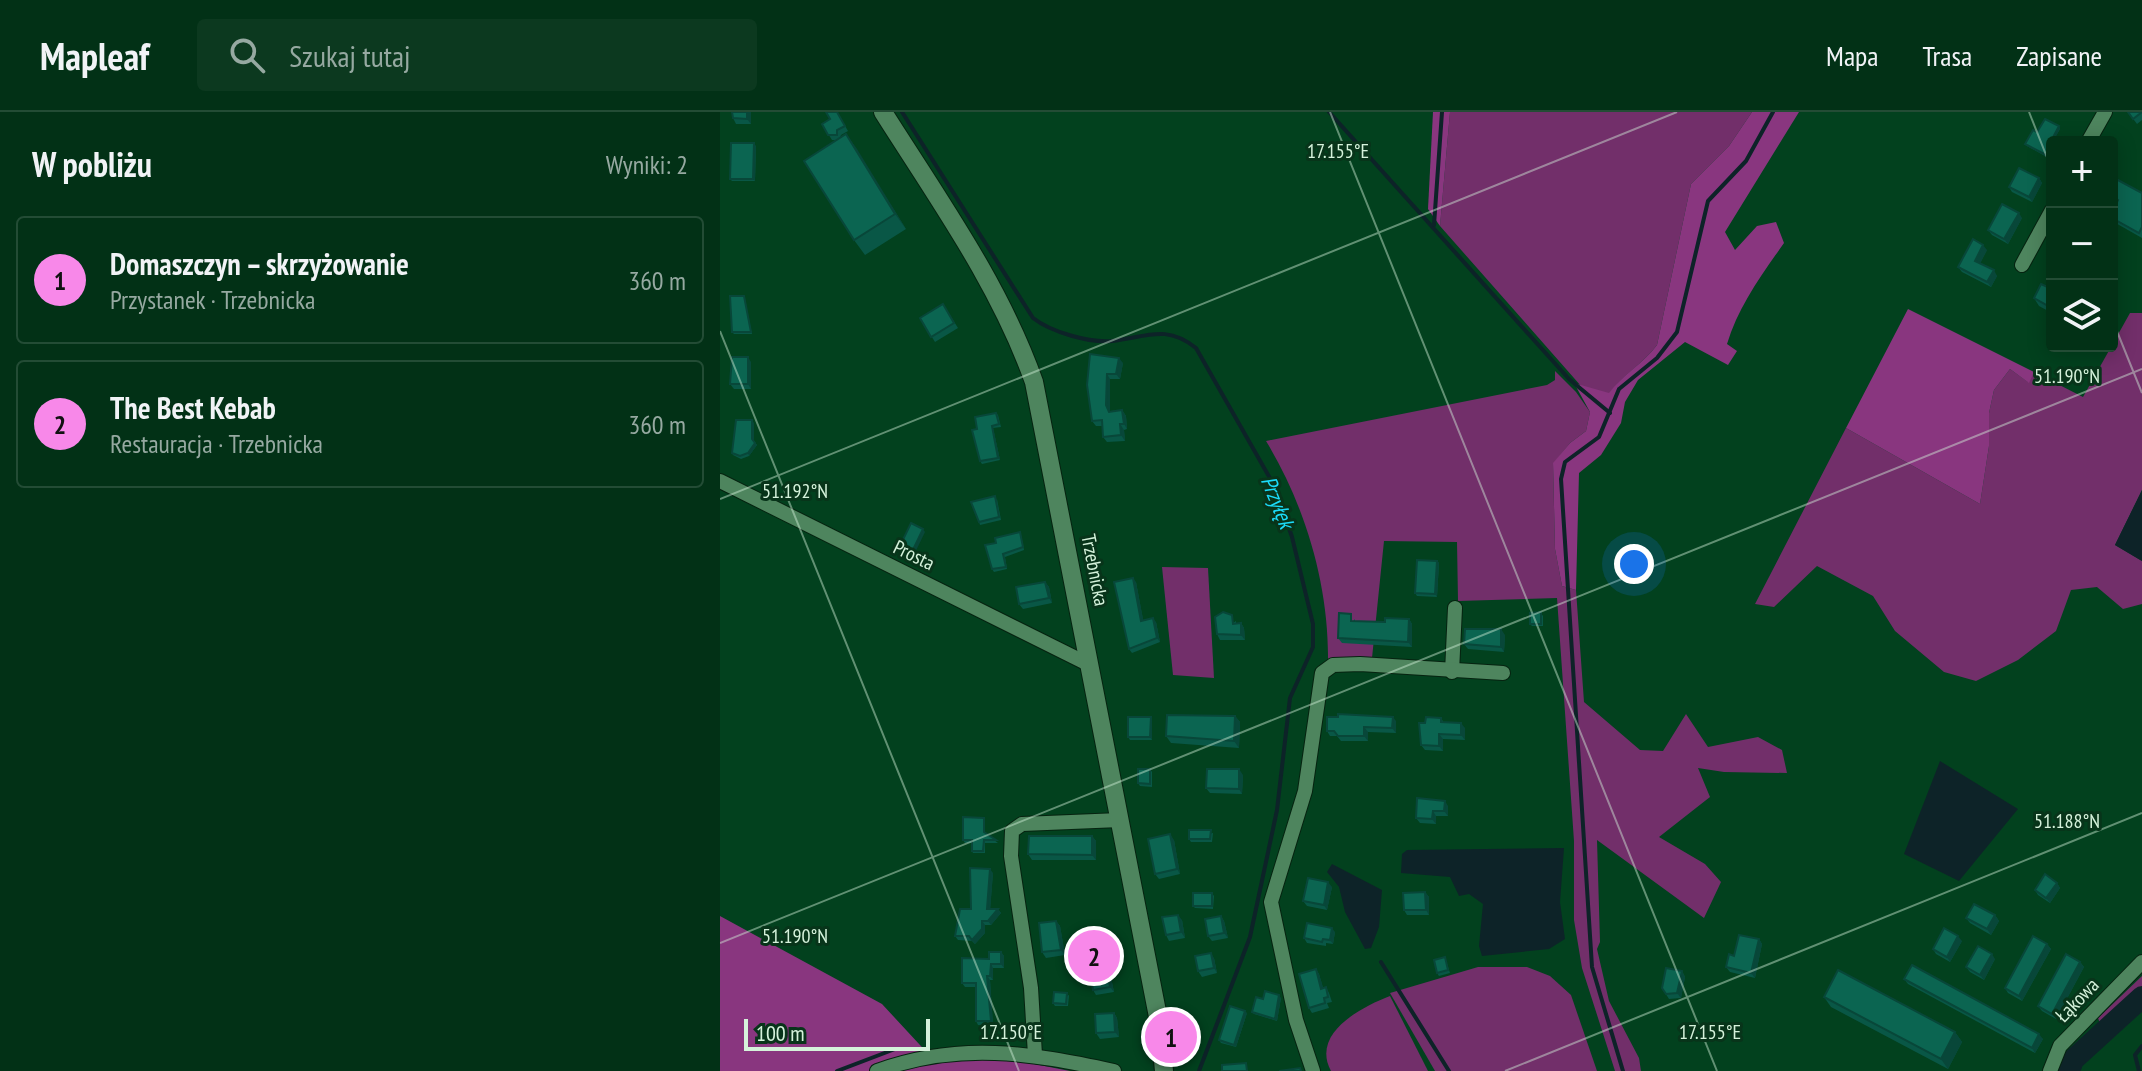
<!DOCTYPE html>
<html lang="pl">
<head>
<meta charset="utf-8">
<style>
	:root { --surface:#023116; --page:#0c391f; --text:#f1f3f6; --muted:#96a9a1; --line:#234c35; --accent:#f888e9 }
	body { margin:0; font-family:"PT Sans Narrow",sans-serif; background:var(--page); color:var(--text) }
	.controls { position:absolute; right:24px; top:24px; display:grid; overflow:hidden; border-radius:8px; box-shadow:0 4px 20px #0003 }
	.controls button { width:72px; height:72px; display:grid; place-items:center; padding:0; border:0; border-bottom:2px solid var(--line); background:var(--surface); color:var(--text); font:40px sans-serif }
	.scale { position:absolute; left:24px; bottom:20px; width:186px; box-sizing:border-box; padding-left:8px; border:4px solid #d5f2db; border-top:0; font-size:22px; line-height:28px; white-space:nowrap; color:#d5f2db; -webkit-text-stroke:6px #08341a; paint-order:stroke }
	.you { position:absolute; left:914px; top:452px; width:28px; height:28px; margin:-20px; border:6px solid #fff; border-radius:50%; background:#1a73e8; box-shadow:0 0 0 12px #1a73e833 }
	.badge { display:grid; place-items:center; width:52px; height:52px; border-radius:50%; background:var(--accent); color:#111; font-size:26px; font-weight:700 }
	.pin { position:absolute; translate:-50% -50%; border:4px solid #fff; box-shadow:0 2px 8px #0006 }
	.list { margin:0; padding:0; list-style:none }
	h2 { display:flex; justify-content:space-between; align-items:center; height:104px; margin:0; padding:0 32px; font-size:34px }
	h2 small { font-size:26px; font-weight:400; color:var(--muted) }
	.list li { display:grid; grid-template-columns:52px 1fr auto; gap:24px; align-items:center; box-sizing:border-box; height:128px; margin:0 16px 16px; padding:0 16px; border:2px solid var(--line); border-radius:8px }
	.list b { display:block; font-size:30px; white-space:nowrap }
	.list p { margin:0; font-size:26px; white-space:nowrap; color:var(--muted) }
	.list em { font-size:26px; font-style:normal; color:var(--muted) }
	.icon { flex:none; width:44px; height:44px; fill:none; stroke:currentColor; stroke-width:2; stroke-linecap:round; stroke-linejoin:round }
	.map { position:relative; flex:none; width:1422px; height:959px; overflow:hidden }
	header { display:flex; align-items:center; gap:48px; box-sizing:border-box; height:112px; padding:0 40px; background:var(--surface); border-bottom:2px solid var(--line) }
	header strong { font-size:38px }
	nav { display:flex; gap:44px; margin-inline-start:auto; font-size:28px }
	.search { width:560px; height:72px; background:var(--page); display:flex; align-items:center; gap:20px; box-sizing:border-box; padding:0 28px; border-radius:8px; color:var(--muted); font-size:30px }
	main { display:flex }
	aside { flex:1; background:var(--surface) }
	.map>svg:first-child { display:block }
	.green { fill:#722f6a }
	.forest { fill:#89367f }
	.water { fill:#0d2328 }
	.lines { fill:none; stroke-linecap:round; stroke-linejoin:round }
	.stream { stroke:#0d2328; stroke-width:4 }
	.river { stroke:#0d2328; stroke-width:22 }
	.minor-casing { stroke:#062310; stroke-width:16 }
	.tertiary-casing { stroke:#062310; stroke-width:20 }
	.minor { stroke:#4e855e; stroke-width:14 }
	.tertiary { stroke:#4e855e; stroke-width:18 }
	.wall { fill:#095746 }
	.shaded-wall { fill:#084739 }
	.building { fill:#0b6551; stroke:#084739; stroke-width:2 }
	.ticks { fill:none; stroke:#d5f2db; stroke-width:2; stroke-opacity:0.45 }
	.labels { text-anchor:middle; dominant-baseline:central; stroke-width:6; stroke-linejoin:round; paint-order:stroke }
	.street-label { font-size:20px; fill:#d5f2db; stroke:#08341a }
	.water-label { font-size:22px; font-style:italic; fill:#1bdbf8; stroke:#08341a }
	.ticks-label { font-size:20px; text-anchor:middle; fill:#d5f2db; stroke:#08341a; stroke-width:6; stroke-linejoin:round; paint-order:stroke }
</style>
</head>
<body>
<header>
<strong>Mapleaf</strong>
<div class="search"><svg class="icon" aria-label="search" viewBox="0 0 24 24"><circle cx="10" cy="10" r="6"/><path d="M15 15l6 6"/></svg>Szukaj tutaj</div>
<nav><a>Mapa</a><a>Trasa</a><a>Zapisane</a></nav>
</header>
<main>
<aside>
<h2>W pobliżu<small>Wyniki: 2</small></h2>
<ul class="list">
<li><span class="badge">1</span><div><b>Domaszczyn – skrzyżowanie</b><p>Przystanek · Trzebnicka</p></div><em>360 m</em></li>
<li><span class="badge">2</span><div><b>The Best Kebab</b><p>Restauracja · Trzebnicka</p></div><em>360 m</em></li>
</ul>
</aside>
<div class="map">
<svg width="1422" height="959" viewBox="0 0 1422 959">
	<rect width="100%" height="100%" fill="#02411e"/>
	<!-- green -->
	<g class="green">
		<path d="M 730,0 L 1032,0 L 1009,34 L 971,72 L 937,233 C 923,252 903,262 889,282 L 861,274 L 720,114 Z"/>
		<path d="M 1410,201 L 1422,201 L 1422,378 L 1395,433 L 1422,449 L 1422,492 L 1403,497 L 1377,475 L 1351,478 L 1336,519 L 1298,548 L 1256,569 L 1224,560 L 1175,519 L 1153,484 L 1097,454 L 1054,495 L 1035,492 L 1126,316 L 1260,392 L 1269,334 L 1269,301 L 1274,278 L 1290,257 L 1308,270 L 1314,260 L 1363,285 Z"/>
		<path d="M 835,259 L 856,280 L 870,300 L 866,319 L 850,331 L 833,352 L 835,437 L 842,474 L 856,478 L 864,590 L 920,638 L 943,639 L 966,602 L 988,635 L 1038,625 L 1062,638 L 1067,661 L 1004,660 L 978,656 L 990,685 L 939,725 L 985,752 L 1001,770 L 984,806 L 877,728 L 880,830 L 877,837 L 889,889 L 919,946 L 921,959 L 895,959 L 862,856 L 854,808 L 854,729 L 837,486 L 738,489 L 737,430 L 664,429 L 652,546 L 608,549 C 609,473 585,393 546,329 L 827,273 L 835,268 Z"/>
		<path d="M 442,455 L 488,456 L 494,566 L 453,563 Z"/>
		<path d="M 758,855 L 807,855 L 830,864 L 851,883 L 877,959 L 715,959 L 670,881 Z"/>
		<path d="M 1422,864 L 1422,899 L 1387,931 L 1378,906 Z"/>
		<path d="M 670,884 L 708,959 L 611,959 C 591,922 639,896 670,884 Z"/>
	</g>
	<!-- forest -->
	<g class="forest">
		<path d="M 713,0 L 730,0 L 720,114 L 708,97 Z"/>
		<path d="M 1032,0 L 1079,0 L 1005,120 L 1015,138 L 1037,114 L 1056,110 L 1064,131 C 1042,162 1018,195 1007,232 L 1017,239 L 1008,253 L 965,230 L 918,268 L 905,290 L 901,311 L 881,343 L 859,361 L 856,478 L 842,474 L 835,437 L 833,351 L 850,331 L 866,319 L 870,300 L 854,271 L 889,281 C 903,262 923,252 937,233 L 971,72 L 1009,34 Z"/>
		<path d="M 1188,197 L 1314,260 L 1309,271 L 1290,257 L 1274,278 L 1269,301 L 1269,334 L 1260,392 L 1126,316 Z"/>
		<path d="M 0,804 L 162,892 L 212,946 L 299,949 L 350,959 L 0,959 Z"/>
	</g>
	<!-- water -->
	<g class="water">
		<path d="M 1422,378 L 1422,449 L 1395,433 Z"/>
		<path d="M 1220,649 L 1298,697 L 1239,769 L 1184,742 Z"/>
		<path d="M 844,736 L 840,790 L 845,827 L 829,837 L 762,844 L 759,834 L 763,792 L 749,782 L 739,784 L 730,765 L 681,761 L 682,742 L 687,738 Z"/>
		<path d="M 612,752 L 662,778 L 659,815 L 651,836 L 645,837 L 625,800 L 619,775 L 607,760 Z"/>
	</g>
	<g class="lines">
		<!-- stream -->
		<g class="stream">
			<path d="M 182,0 L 313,206 C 331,220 369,231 392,229 C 427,225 446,212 476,236 L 555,375 L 572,425 L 593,512 L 593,535 L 570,586 L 557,698 L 530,825 L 479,959"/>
			<path d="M 609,0 L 849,267 L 890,301"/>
			<path d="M 714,113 L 722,0"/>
			<path d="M 661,850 L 729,959"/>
			<path d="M 117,959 L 175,937"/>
			<path d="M 903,959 L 872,855 L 841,367 L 845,350 L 879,325 L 899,277 L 937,246 L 957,220 L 988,89 L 1026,49 L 1053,0"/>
			<path d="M 1419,959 L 1415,943 L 1422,934"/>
		</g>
		<!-- river -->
		<path class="river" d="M 1349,959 L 1353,948 L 1422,885"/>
		<!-- minor casing -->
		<g class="minor-casing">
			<g id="minor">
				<path d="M 1368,30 L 1385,0"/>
				<path d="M 1302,153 L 1332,98"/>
				<path d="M 0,369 L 370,553"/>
				<path d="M 732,560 L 735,496"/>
				<path d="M 315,943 L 311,876 L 291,744 L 292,719 L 302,712 L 400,708"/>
				<path d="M 157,959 C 240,929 310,941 394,959"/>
				<path d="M 593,959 L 576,908 L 551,790 L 585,679 L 602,561 L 613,553 L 640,552 L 783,561"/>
				<path d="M 1330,959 L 1340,934 L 1422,850"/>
			</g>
		</g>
		<!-- tertiary casing -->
		<g class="tertiary-casing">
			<path id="tertiary" d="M 163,0 C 218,87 280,173 314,270 L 440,915 L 444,959"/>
		</g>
		<!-- minor -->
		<use href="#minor" class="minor"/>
		<!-- tertiary -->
		<use href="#tertiary" class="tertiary"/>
	</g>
	<!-- wall -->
	<g class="wall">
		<path d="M 12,0 L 31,0 L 31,12 L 16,12 L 13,6 Z"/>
		<path d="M 117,0 L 128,19 L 121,23 L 120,26 L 126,22 L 186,117 L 145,143 L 134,128 L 117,28 L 112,28 L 102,12 L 110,7 Z"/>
		<path d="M 1408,0 L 1422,0 L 1422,8 L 1417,12 Z"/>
		<path d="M 1339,14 L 1340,17 L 1332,30 L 1332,48 L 1307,34 L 1305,32 L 1317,20 Z"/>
		<path d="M 36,34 L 35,69 L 12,69 L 10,67 Z"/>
		<path d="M 1319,66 L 1322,71 L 1312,90 L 1292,80 L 1289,75 Z"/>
		<path d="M 1392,74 L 1422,81 L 1422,126 L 1392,109 L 1392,100 L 1397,90 L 1392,88 Z"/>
		<path d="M 1302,106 L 1288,132 L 1272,123 L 1268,118 Z"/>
		<path d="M 1267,138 L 1260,151 L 1277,164 L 1271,175 L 1242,160 L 1238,155 Z"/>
		<path d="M 1332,177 L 1332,201 L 1319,194 L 1314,186 Z"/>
		<path d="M 24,184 L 25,187 L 32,222 L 14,222 L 12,220 Z"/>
		<path d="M 223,192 L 238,216 L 215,230 L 200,206 Z"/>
		<path d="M 31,250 L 31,277 L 14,277 L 10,272 Z"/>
		<path d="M 403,251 L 400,267 L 390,267 L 390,299 L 402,298 L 406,304 L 407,317 L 404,318 L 405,329 L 387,330 L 383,325 L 382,314 L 376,314 L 372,309 L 367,273 Z"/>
		<path d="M 276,301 L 278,303 L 281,315 L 273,316 L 280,348 L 262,352 L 260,349 L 257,317 Z"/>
		<path d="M 34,311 L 34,329 L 37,333 L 29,344 L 21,347 L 13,343 L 12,341 Z"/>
		<path d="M 277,387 L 281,408 L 260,413 L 259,410 Z"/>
		<path d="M 300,420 L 301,423 L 304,438 L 285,445 L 287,457 L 274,460 L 272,457 L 276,431 Z"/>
		<path d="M 717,449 L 719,451 L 717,485 L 697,484 L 695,481 Z"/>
		<path d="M 325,470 L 329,475 L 332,491 L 303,497 L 299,492 Z"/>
		<path d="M 416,470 L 423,508 L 436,510 L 440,530 L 412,541 L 409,537 Z"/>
		<path d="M 823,503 L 823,514 L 812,514 L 810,512 Z"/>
		<path d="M 635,507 L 635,509 L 665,510 L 689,507 L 692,512 L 692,535 L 622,531 L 618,526 Z"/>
		<path d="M 516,509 L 516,512 L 521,511 L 524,516 L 525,528 L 500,528 L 497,522 Z"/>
		<path d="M 785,523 L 784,540 L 748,537 L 744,532 Z"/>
		<path d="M 515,604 L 520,610 L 519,636 L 451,631 L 446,624 Z"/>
		<path d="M 431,605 L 432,608 L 432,628 L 410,628 L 408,625 Z"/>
		<path d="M 721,606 L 724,611 L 745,616 L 745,628 L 723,627 L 723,639 L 705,638 L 701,633 L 705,611 Z"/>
		<path d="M 676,609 L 676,621 L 648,620 L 648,629 L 621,629 L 617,624 L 610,624 L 607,619 Z"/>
		<path d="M 430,657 L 432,660 L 432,675 L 420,674 L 418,671 Z"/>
		<path d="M 523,663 L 522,682 L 490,681 L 486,676 Z"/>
		<path d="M 697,686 L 728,694 L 728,704 L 716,704 L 716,712 L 700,711 L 696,706 Z"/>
		<path d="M 265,708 L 265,721 L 278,731 L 265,731 L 265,741 L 253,741 L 252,739 L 252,731 L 245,731 L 243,728 Z"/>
		<path d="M 493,721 L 492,730 L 471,730 L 469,727 Z"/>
		<path d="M 372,724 L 376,729 L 376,748 L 312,748 L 308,742 Z"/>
		<path d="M 454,728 L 460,762 L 439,767 L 435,762 Z"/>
		<path d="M 273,761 L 270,797 L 278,797 L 281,801 L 271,813 L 265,813 L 265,821 L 255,832 L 252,829 L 238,828 L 235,824 Z"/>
		<path d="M 1337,771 L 1340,776 L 1330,791 L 1318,783 L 1315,778 Z"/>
		<path d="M 612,775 L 607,798 L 587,794 L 583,789 Z"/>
		<path d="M 705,780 L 709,785 L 709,803 L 687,803 L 684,798 Z"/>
		<path d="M 492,781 L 494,784 L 493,797 L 475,796 L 473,794 Z"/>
		<path d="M 1275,803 L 1279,809 L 1271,823 L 1250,811 L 1246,806 Z"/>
		<path d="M 501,804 L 504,809 L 508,826 L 492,829 L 488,824 Z"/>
		<path d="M 462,808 L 465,826 L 449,829 L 446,823 Z"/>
		<path d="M 336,809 L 340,814 L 345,843 L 326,846 L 322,840 Z"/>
		<path d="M 615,820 L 613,832 L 606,831 L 606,834 L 587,831 L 584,826 Z"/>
		<path d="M 1039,827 L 1042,832 L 1035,866 L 1010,860 L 1006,855 L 1014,844 Z"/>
		<path d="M 1242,829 L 1230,850 L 1216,842 L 1213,837 Z"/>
		<path d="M 1327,832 L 1331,837 L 1302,889 L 1288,881 L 1285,876 Z"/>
		<path d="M 376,835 L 378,837 L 380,849 L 370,851 L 368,848 Z"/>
		<path d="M 281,840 L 284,844 L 284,856 L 273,856 L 273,868 L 270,868 L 273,913 L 258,913 L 256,909 L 256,875 L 245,875 L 242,871 Z"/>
		<path d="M 725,845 L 730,861 L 719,864 L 717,861 Z"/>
		<path d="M 494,846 L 497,861 L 482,865 L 478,859 Z"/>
		<path d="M 1275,847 L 1264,868 L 1250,860 L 1246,855 Z"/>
		<path d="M 1360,850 L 1364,855 L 1336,907 L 1322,899 L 1318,894 Z"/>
		<path d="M 387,855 L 390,860 L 394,880 L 376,883 L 373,878 Z"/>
		<path d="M 596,857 L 599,862 L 603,876 L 606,875 L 609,881 L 612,890 L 607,891 L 609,896 L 592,901 L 589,896 Z"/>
		<path d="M 962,859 L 965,865 L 961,886 L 949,887 L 942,876 Z"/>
		<path d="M 1184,867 L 1323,927 L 1315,941 L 1188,872 Z"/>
		<path d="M 349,883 L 348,894 L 335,894 L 333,891 Z"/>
		<path d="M 1104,885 L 1235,920 L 1242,930 L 1228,957 L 1111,895 Z"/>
		<path d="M 561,886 L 557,909 L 534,902 L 532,900 L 543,887 Z"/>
		<path d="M 394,901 L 397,906 L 399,925 L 380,927 L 376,921 Z"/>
		<path d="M 527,901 L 516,935 L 501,931 L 499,928 Z"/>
	</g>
	<!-- shaded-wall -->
	<g class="shaded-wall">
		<path d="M 27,0 L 31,0 L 31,12 L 27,7 Z"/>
		<path d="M 1339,14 L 1340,17 L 1333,30 L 1332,30 L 1332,33 L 1330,31 Z"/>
		<path d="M 126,22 L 137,37 L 186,117 L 175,102 Z"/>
		<path d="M 34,31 L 36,34 L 35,69 L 33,67 Z"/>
		<path d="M 1319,66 L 1322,71 L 1312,90 L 1309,85 Z"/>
		<path d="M 1299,101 L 1302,106 L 1288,132 L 1284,127 Z"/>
		<path d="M 1263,133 L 1267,138 L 1259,154 L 1255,149 Z"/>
		<path d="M 1274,158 L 1277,164 L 1271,175 L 1267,170 Z"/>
		<path d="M 1392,197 L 1396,202 L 1392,210 Z"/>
		<path d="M 28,245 L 31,250 L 31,277 L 28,272 Z"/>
		<path d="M 399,246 L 403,251 L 400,267 L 396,262 Z"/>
		<path d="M 387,262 L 390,267 L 390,299 L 392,305 L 386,293 Z"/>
		<path d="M 402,298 L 406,304 L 407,317 L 404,312 Z"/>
		<path d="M 32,308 L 34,311 L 34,330 L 32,327 Z"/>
		<path d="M 400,312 L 404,318 L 405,329 L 401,323 Z"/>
		<path d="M 272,314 L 273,316 L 280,348 L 278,346 Z"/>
		<path d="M 35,331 L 37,333 L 29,344 L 28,341 Z"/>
		<path d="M 203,417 L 205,420 L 192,447 L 190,444 Z"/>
		<path d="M 717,449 L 719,451 L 717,485 L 715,482 Z"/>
		<path d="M 413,466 L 416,470 L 424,512 L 421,509 Z"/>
		<path d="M 325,470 L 329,475 L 332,491 L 329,486 Z"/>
		<path d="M 433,506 L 436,510 L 440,530 L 437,526 Z"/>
		<path d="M 689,507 L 692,512 L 692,535 L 688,530 Z"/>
		<path d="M 521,511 L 524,516 L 525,528 L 521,523 Z"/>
		<path d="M 781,517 L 785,523 L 784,540 L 781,535 Z"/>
		<path d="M 515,604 L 520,610 L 519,636 L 514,629 Z"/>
		<path d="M 431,605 L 432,608 L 432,628 L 430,625 Z"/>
		<path d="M 673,605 L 676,609 L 676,621 L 672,616 Z"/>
		<path d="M 741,611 L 745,616 L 745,628 L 741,623 Z"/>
		<path d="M 644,615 L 648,620 L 648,629 L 644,624 Z"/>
		<path d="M 719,622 L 723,627 L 723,639 L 719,634 Z"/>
		<path d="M 519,657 L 523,663 L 522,682 L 519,677 Z"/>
		<path d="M 725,689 L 728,694 L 728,704 L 724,699 Z"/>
		<path d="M 713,699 L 716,704 L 716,712 L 712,707 Z"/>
		<path d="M 450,722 L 454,728 L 460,762 L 457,757 Z"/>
		<path d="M 372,724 L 376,729 L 376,748 L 372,743 Z"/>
		<path d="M 270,757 L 273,761 L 270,801 L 267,797 Z"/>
		<path d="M 608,770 L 612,775 L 607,798 L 604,793 Z"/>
		<path d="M 1337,771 L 1340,776 L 1330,791 L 1326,786 Z"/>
		<path d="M 705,780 L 709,785 L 709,803 L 706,798 Z"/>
		<path d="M 278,797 L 281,801 L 271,813 L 268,809 Z"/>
		<path d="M 458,803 L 462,808 L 465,826 L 461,820 Z"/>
		<path d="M 1275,803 L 1279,809 L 1271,823 L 1267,817 Z"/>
		<path d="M 501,804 L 504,809 L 508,826 L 504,821 Z"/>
		<path d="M 262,809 L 265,813 L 265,821 L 255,832 L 252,828 Z"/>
		<path d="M 336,809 L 340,814 L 345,843 L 341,838 Z"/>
		<path d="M 612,816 L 615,820 L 613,832 L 610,828 Z"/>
		<path d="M 1238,824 L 1242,829 L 1230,850 L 1227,845 Z"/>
		<path d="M 1039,827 L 1042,832 L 1035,866 L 1031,861 Z"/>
		<path d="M 1327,832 L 1331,837 L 1302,889 L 1299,884 Z"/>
		<path d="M 281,840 L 284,844 L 284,856 L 281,852 Z"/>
		<path d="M 491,841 L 494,846 L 497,861 L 494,856 Z"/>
		<path d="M 1272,842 L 1275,847 L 1264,868 L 1260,863 Z"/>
		<path d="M 1360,850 L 1364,855 L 1336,907 L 1332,902 Z"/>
		<path d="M 271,852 L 273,856 L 273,868 L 270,864 Z"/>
		<path d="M 387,855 L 390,860 L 394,880 L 390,875 Z"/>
		<path d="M 596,857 L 599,862 L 605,882 L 601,877 Z"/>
		<path d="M 962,859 L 965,865 L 961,886 L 957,881 Z"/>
		<path d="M 267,864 L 270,868 L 273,913 L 271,909 Z"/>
		<path d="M 559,883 L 561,886 L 557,909 L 555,907 Z"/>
		<path d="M 525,899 L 527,901 L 516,935 L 514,933 Z"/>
		<path d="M 394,901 L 397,906 L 399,925 L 395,920 Z"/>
		<path d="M 1235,920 L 1242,930 L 1228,957 L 1221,947 Z"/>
		<path d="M 1319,922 L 1323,927 L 1315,941 L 1312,936 Z"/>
	</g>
	<!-- building -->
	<g class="building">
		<path d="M 12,0 L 27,0 L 27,7 L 13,6 Z"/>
		<path d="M 106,0 L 117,0 L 125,14 L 117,18 L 117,23 L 108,23 L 102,12 L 110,7 Z"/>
		<path d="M 1408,0 L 1422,0 L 1413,7 Z"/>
		<path d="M 1325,7 L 1339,14 L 1330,31 L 1332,32 L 1332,46 L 1305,32 L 1313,18 L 1317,20 Z"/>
		<path d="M 126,22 L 175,102 L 134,128 L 84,49 Z"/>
		<path d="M 11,31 L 34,31 L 33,67 L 10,67 Z"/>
		<path d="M 1299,56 L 1319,66 L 1309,85 L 1289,75 Z"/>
		<path d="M 1396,67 L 1422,81 L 1422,115 L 1419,121 L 1392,106 L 1392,100 L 1398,88 L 1392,84 L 1392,74 Z"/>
		<path d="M 1282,92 L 1299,101 L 1284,127 L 1268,118 Z"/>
		<path d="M 1253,127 L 1263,133 L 1255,149 L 1274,158 L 1267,170 L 1238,155 Z"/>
		<path d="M 1321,172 L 1332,177 L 1332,196 L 1314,186 Z"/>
		<path d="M 10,184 L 24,184 L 31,220 L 12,220 Z"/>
		<path d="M 223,192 L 234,211 L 211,225 L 200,206 Z"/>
		<path d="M 370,242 L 399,246 L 396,262 L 387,262 L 386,293 L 389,300 L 402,298 L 404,312 L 400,312 L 401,323 L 383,325 L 382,308 L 372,309 L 367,273 Z"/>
		<path d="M 12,245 L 28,245 L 28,272 L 10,272 Z"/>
		<path d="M 276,301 L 279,312 L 272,314 L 278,346 L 260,349 L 252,318 L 257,317 L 255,305 Z"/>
		<path d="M 16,308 L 32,308 L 32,327 L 35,331 L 28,341 L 20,344 L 12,341 Z"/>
		<path d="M 275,384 L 279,405 L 259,410 L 251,390 Z"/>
		<path d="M 191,411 L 203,417 L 190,444 L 178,438 Z"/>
		<path d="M 300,420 L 303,435 L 283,442 L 286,455 L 272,457 L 265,433 L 276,431 L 275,426 Z"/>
		<path d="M 697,448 L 717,449 L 715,482 L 695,481 Z"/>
		<path d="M 413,466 L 421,509 L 433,506 L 437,526 L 409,537 L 394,470 Z"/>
		<path d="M 325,470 L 329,486 L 299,492 L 296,475 Z"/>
		<path d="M 503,500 L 512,503 L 513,512 L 521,511 L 521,523 L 497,522 L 495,505 Z"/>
		<path d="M 821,500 L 821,512 L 810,512 L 810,501 Z"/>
		<path d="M 619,501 L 631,502 L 631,509 L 665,510 L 665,506 L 689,507 L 688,530 L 618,526 Z"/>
		<path d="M 745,517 L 781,517 L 781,535 L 744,532 Z"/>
		<path d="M 618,602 L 673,605 L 672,616 L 644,615 L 644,624 L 618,624 L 614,619 L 607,619 L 607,605 L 618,605 Z"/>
		<path d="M 447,603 L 515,604 L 514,629 L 446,624 Z"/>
		<path d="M 408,605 L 431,605 L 430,625 L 408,625 Z"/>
		<path d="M 706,605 L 721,606 L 721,610 L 741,611 L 741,623 L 719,622 L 719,634 L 701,633 L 699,611 L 705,611 Z"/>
		<path d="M 418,657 L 430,657 L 430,672 L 418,671 Z"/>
		<path d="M 487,657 L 519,657 L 519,677 L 486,676 Z"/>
		<path d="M 697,686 L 725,689 L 724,699 L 713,699 L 712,707 L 696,706 Z"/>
		<path d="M 243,705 L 264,706 L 264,720 L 276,728 L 264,728 L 263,739 L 252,739 L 252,728 L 243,728 Z"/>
		<path d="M 469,718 L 491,718 L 490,727 L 469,727 Z"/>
		<path d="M 450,722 L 457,757 L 435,762 L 428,727 Z"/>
		<path d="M 309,724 L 372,724 L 372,743 L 308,742 Z"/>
		<path d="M 250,756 L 270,757 L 267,797 L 278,797 L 268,809 L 262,809 L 262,817 L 252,828 L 249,824 L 235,824 L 240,797 L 251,797 Z"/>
		<path d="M 1325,762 L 1337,771 L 1326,786 L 1315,778 Z"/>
		<path d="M 588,766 L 608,770 L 604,793 L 583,789 Z"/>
		<path d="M 705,780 L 706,798 L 684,798 L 683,781 Z"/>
		<rect x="473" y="781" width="19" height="13"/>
		<path d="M 1254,792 L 1275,803 L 1267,817 L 1246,806 Z"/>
		<path d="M 458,803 L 461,820 L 446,823 L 442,805 Z"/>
		<path d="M 501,804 L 504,821 L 488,824 L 485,807 Z"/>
		<path d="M 336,809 L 341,838 L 322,840 L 319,811 Z"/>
		<path d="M 587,811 L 612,816 L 610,828 L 603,827 L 602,830 L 584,826 Z"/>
		<path d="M 1224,816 L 1238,824 L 1227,845 L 1213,837 Z"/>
		<path d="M 1019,823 L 1039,827 L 1031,861 L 1006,855 L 1009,842 L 1014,844 Z"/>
		<path d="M 1313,824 L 1327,832 L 1299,884 L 1285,876 Z"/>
		<path d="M 1258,834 L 1272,842 L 1260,863 L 1246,855 Z"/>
		<path d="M 376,835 L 378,847 L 368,848 L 366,836 Z"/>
		<path d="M 269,840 L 281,840 L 281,852 L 271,852 L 270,864 L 267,864 L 271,909 L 256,909 L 256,871 L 242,871 L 242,846 L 269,847 Z"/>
		<path d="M 491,841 L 494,856 L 478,859 L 475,844 Z"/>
		<path d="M 1346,842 L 1360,850 L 1332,902 L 1318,894 Z"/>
		<path d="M 725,845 L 728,858 L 717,861 L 714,848 Z"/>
		<path d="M 1192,853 L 1319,922 L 1312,936 L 1184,867 Z"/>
		<path d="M 369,855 L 387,855 L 390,875 L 373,878 Z"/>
		<path d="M 946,856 L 962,859 L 957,881 L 946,882 L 942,876 Z"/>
		<path d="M 596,857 L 601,877 L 606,875 L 608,885 L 604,886 L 605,891 L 589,896 L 579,862 Z"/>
		<path d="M 1118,858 L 1235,920 L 1221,947 L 1104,885 Z"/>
		<path d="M 545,879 L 559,883 L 555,907 L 532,900 L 536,885 L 543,887 Z"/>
		<path d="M 334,880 L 347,881 L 346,892 L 333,891 Z"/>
		<path d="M 510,894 L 525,899 L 514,933 L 499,928 Z"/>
		<path d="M 394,901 L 395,920 L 376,921 L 375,902 Z"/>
		<path d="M 526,951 L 527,959 L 502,959 L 502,953 Z"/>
		<path d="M 580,956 L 581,959 L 559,959 Z"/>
	</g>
	<!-- ticks -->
	<path class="ticks" d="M 610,0 L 997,959M 1309,0 L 1332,58M 1392,207 L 1422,281M 0,219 L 299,959M 0,387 L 957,0M 0,831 L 1422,257M 785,959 L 1422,701"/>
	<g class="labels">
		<!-- street labels -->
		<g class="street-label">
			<text transform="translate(194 443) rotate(26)">Prosta</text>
			<text transform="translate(375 458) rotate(79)">Trzebnicka</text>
			<text transform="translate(1357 888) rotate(-46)">Łąkowa</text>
		</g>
		<!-- water labels -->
		<g class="water-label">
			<text transform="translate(558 390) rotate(68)">Przyłęk</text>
		</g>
	</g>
	<g class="ticks-label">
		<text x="618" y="46">17.155°E</text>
		<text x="1347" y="271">51.190°N</text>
		<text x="75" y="386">51.192°N</text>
		<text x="1347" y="716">51.188°N</text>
		<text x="75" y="831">51.190°N</text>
		<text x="291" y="927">17.150°E</text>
		<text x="990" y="927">17.155°E</text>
	</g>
</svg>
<div class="controls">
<button>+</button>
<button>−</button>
<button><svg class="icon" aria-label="layers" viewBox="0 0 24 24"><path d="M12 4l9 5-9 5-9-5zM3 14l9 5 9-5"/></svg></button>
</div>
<div class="scale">100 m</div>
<div class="you"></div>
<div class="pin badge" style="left:451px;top:925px">1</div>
<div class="pin badge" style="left:374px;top:844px">2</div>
</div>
</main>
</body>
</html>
